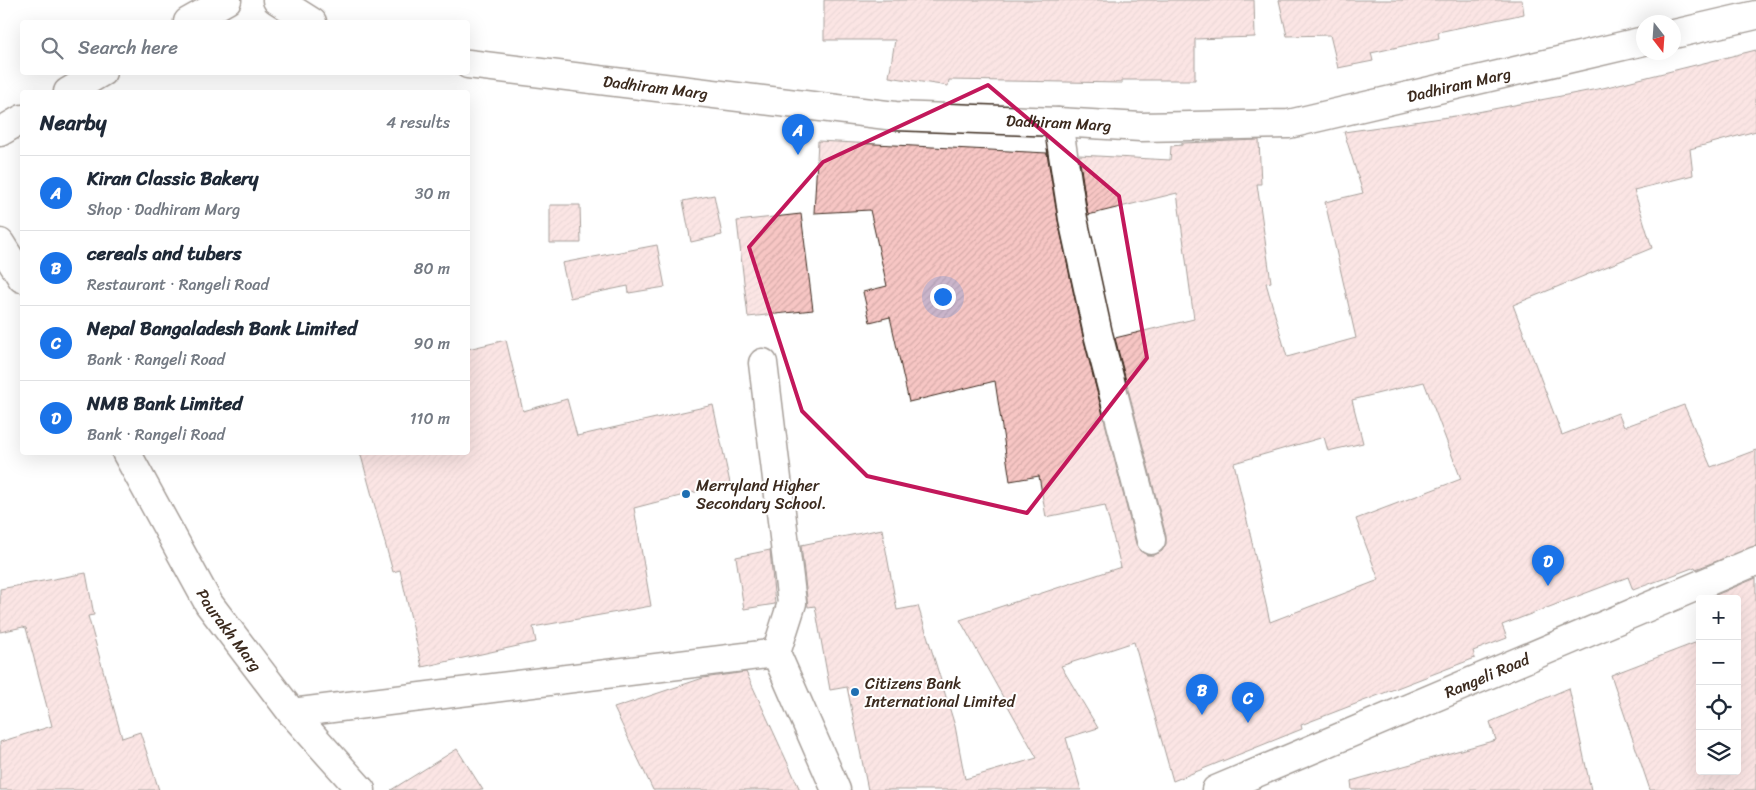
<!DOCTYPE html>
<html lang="en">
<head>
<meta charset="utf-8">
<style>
	:root { --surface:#fff; --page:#f2f2f3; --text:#1f2937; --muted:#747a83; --line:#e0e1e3; --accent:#1a73e8 }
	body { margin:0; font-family:Sriracha,sans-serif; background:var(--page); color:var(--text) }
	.controls { position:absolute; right:15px; bottom:15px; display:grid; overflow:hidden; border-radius:5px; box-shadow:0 5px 20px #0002 }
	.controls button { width:45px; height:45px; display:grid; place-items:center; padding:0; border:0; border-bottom:1px solid var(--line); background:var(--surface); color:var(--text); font:25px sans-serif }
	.compass { position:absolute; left:1636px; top:15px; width:45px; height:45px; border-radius:50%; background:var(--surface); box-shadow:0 5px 20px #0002; rotate:163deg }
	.you { position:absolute; left:942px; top:296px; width:18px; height:18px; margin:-12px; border:4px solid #fff; border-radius:50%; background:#1a73e8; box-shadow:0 0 0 8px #1a73e833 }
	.badge { display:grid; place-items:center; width:32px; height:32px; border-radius:50%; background:var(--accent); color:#fff; font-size:16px; font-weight:700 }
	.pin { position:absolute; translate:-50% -41px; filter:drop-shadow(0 1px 2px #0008) }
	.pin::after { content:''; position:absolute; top:26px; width:18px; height:15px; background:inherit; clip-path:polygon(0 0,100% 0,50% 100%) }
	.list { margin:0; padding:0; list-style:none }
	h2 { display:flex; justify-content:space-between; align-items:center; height:65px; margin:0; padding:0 20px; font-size:21px }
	h2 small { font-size:16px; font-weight:400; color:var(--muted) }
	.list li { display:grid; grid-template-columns:32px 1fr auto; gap:15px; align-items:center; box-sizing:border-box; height:75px; padding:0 20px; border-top:1px solid var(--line) }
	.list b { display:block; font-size:19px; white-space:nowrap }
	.list p { margin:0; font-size:16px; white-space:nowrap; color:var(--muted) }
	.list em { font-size:16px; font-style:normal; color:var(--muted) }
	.icon { flex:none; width:28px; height:28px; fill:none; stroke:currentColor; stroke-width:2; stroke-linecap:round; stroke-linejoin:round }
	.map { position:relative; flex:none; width:1756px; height:790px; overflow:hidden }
	.search { position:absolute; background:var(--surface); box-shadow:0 5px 20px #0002; left:20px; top:20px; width:450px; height:55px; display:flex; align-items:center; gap:12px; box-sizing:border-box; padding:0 18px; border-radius:5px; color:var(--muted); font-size:19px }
	.panel { position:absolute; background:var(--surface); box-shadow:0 5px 20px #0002; left:20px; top:90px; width:450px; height:365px; border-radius:5px }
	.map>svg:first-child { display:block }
	.building { fill:url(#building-hatch); stroke:#3b2a1e; fill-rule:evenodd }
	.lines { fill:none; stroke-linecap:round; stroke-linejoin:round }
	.minor-casing { stroke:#3b2a1e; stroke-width:31 }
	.major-casing { stroke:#3b2a1e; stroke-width:31 }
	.minor { stroke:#fff; stroke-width:28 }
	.major { stroke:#fff; stroke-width:28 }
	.marked { fill:none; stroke:#c2185b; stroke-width:4; stroke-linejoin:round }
	.poi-dot { fill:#1f6fb2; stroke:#fff; stroke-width:2 }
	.labels { text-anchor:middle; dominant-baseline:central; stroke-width:4; stroke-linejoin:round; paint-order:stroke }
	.street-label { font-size:16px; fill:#3b2a1e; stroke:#fff }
	.poi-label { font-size:16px; fill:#3b2a1e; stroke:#fff; text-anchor:start }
</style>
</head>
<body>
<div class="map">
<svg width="1756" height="790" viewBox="0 0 1756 790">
	<defs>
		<pattern id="building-hatch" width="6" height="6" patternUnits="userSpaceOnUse" patternTransform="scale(1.25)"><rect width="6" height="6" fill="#f7c6c4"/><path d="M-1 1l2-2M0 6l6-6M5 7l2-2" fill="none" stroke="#d5aaa8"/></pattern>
	</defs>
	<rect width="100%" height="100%" fill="#fff"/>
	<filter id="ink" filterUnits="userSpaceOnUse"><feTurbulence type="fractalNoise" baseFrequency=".02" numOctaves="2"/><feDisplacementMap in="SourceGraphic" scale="10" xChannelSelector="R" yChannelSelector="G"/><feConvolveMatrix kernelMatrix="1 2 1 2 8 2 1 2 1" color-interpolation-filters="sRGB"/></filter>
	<g filter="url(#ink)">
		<!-- building -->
		<g class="building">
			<path d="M 824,0 L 1254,0 L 1255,37 L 1195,39 L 1195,80 L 1122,80 L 1122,83 L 949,80 L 948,86 L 889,77 L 895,40 L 824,40 Z"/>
			<path d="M 1279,0 L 1522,0 L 1524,14 L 1438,32 L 1439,38 L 1371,53 L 1373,61 L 1338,68 L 1330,35 L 1287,36 Z"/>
			<path d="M 1756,50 L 1756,131 L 1690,149 L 1693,175 L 1634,190 L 1652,248 L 1513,305 L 1562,435 L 1618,413 L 1624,427 L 1684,405 L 1711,467 L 1756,450 L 1756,546 L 1696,569 L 1695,567 L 1633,590 L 1628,577 L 1502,625 L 1507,638 L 1473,651 L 1475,658 L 1301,725 L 1302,729 L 1173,781 L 1134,642 L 1061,666 L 1098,728 L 1066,738 L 1081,790 L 868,790 L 847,687 L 830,690 L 815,606 L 808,607 L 801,545 L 882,529 L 897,610 L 918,606 L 955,726 L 965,779 L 1037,758 L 960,620 L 1121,567 L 1105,505 L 1046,517 L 1039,476 L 1010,481 L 995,381 L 909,402 L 890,317 L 870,322 L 863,292 L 887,286 L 870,210 L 814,213 L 818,141 L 1047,153 L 1058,221 L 1083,337 L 1136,544 L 1140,551 L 1147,555 L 1154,555 L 1162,551 L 1166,544 L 1166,536 L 1115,338 L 1194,319 L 1177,193 L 1088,215 L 1079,155 L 1170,160 L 1171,146 L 1182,145 L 1182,143 L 1259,140 L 1261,184 L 1257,184 L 1271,282 L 1266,283 L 1287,357 L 1356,338 L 1325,202 L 1363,193 L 1344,132 L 1462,115 L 1603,88 ZM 1424,382 L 1461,479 L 1356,519 L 1379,580 L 1270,622 L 1234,463 L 1324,437 L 1328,451 L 1363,443 L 1352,400 Z"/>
			<path d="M 714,195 L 722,235 L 691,242 L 683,201 Z"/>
			<path d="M 550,205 L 580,205 L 581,243 L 550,243 Z"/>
			<path d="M 801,214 L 813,310 L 748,317 L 737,221 Z"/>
			<path d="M 657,245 L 665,287 L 629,293 L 628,286 L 570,298 L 562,263 Z"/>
			<path d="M 506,340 L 523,411 L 567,399 L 577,436 L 713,405 L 730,483 L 634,508 L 651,606 L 533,627 L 536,642 L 422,667 L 400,570 L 393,572 L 360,452 L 468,452 L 468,349 Z"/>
			<path d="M 770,550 L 775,604 L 744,609 L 736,557 Z"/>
			<path d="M 86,573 L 94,615 L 88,616 L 122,738 L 140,732 L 159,790 L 0,790 L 0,742 L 52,726 L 26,628 L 23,627 L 0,632 L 0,589 Z"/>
			<path d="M 1756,578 L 1756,790 L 1650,790 L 1611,675 L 1700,641 L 1700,771 L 1737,771 L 1737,599 L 1709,598 Z"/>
			<path d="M 746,672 L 800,790 L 653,790 L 614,708 L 703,678 Z"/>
			<path d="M 1569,688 L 1591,790 L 1352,790 L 1351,781 L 1496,740 L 1490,722 Z"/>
			<path d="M 457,749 L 483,790 L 391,790 Z"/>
		</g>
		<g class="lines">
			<!-- minor casing -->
			<g class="minor-casing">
				<g id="minor">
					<path d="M 277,0 L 312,22"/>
					<path d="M 1674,34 L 1756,15"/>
					<path id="s1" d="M 468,64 L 895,116 L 1058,122 L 1141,127 L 1289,124 L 1644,41"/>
					<path d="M 1058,122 L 1073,219 L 1098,334 L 1151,540"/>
					<path d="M 0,243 L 22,278"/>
					<path d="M 763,363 L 792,603 L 776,653"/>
					<path id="s2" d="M 126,452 L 209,604 L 292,713 L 361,790"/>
					<path d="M 292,713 L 776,653 L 836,790"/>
				</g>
			</g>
			<!-- major casing -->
			<g class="major-casing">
				<g id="major">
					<path d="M 188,22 L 227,0"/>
					<path d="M 68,92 L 102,72"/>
					<path d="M 0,132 L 22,119"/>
					<path id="s3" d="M 1216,790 L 1756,561"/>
				</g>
			</g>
			<!-- minor -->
			<use href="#minor" class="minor"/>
			<!-- major -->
			<use href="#major" class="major"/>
		</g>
	</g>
	<!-- marked area -->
	<path d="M0 0H1756V790H0ZM 988,85 L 1119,196 L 1147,358 L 1027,513 L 867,476 L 802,411 L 749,247 L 823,162 Z" fill="#fff" fill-opacity=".55" fill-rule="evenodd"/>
	<path class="marked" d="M 988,85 L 1119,196 L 1147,358 L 1027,513 L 867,476 L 802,411 L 749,247 L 823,162 Z"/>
	<!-- markers -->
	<g class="poi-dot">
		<circle cx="686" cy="494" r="5"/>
		<circle cx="855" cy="692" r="5"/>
	</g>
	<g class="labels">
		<!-- street labels -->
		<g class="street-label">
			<text stroke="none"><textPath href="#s1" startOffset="999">Dadhiram Marg</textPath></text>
			<text stroke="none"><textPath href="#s1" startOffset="189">Dadhiram Marg</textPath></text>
			<text stroke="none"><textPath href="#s1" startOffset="594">Dadhiram Marg</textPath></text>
			<text stroke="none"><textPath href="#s2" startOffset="206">Paurakh Marg</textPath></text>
			<text stroke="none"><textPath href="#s3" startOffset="294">Rangeli Road</textPath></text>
		</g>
		<!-- poi labels -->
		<g class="poi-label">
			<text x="696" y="485">Merryland Higher<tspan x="696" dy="18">Secondary School.</tspan></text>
			<text x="865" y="683">Citizens Bank<tspan x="865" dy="18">International Limited</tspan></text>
		</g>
	</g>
</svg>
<div class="controls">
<button>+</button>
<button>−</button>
<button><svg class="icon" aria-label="locate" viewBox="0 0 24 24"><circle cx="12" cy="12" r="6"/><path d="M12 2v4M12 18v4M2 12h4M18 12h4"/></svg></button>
<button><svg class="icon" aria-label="layers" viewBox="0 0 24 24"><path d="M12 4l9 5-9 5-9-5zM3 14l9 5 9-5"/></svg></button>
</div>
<svg class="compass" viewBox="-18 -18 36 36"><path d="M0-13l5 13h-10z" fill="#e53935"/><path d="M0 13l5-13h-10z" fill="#747a83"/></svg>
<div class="you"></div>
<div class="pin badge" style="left:798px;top:155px">A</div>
<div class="pin badge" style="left:1202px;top:715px">B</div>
<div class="pin badge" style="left:1248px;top:723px">C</div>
<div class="pin badge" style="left:1548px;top:586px">D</div>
<div class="search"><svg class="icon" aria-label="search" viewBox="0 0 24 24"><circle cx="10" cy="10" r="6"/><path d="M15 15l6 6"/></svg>Search here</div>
<section class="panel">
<h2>Nearby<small>4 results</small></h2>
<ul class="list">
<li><span class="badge">A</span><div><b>Kiran Classic Bakery</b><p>Shop · Dadhiram Marg</p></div><em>30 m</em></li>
<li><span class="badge">B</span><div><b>cereals and tubers</b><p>Restaurant · Rangeli Road</p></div><em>80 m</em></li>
<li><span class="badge">C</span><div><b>Nepal Bangaladesh Bank Limited</b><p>Bank · Rangeli Road</p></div><em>90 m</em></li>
<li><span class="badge">D</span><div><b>NMB Bank Limited</b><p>Bank · Rangeli Road</p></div><em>110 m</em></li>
</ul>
</section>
</div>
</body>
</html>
